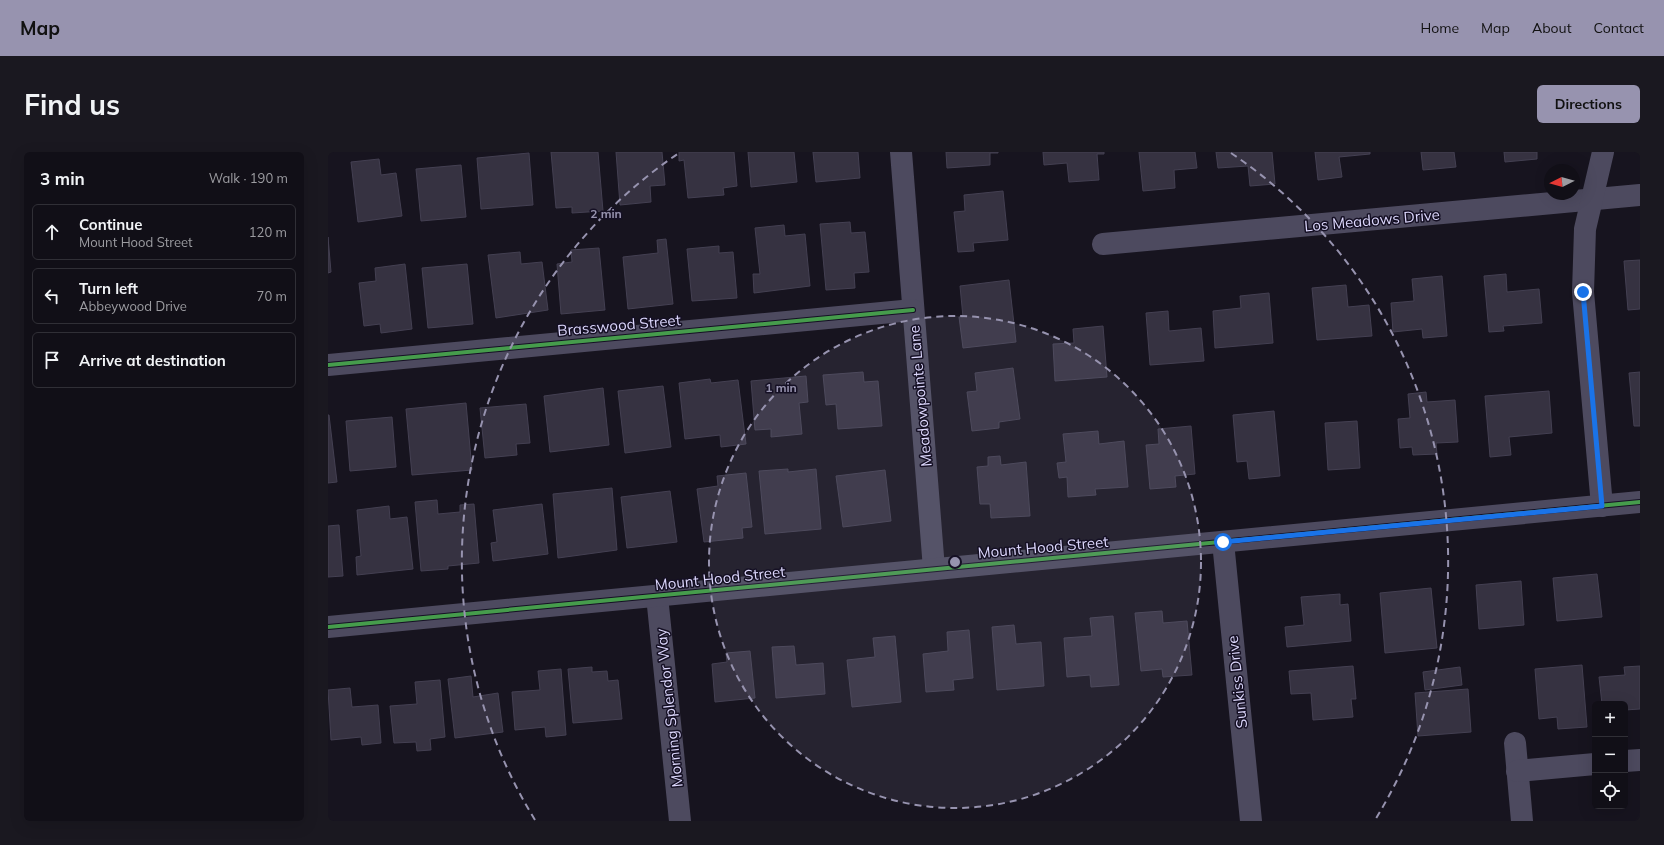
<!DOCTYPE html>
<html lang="en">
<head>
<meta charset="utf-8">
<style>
	:root { --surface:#110f17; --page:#1a1820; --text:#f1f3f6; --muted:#9c9ca1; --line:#302f36; --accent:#9793af }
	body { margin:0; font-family:Mulish,sans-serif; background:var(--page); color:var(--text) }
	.controls { position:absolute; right:12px; bottom:12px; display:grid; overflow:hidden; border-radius:6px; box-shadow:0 4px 16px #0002 }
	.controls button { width:36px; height:36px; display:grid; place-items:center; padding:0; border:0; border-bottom:1px solid var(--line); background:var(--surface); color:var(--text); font:20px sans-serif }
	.compass { position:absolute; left:1216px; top:12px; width:36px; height:36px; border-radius:50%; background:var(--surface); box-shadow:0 4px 16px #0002; rotate:264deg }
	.stop { position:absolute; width:12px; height:12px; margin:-9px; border:3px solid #1a73e8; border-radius:50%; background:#fff }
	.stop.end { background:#1a73e8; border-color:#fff; box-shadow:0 1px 4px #0008 }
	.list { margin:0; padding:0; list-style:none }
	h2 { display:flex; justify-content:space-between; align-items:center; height:52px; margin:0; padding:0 16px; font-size:17px }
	h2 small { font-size:13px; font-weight:400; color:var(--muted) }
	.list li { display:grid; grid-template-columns:26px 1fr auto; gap:12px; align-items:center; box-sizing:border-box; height:56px; margin:0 8px 8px; padding:0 8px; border:1px solid var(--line); border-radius:6px }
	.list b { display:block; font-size:15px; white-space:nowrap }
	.list p { margin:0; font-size:13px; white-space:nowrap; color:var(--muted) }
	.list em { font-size:13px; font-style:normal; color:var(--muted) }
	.icon { flex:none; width:22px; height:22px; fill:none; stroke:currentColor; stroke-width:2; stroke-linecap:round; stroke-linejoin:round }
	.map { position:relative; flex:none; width:1312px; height:669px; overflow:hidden; border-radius:6px }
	header { display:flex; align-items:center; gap:24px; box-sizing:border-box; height:56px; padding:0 20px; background:var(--accent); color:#111 }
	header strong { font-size:19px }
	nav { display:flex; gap:22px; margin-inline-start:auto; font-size:14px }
	.intro { display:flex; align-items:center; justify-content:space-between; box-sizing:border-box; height:96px; padding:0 24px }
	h1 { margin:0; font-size:28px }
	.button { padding:10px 18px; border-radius:6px; background:var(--accent); color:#111; font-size:14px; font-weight:700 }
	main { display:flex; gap:24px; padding:0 24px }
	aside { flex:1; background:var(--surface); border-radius:6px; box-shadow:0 4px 16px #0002 }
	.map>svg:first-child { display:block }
	.building { fill:#363241; stroke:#444052 }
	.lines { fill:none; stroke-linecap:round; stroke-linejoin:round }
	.minor { stroke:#4d4a5f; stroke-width:22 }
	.cycleway-casing { stroke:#151024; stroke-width:6 }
	.cycleway { stroke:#469c4c; stroke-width:4 }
	.route { stroke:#1a73e8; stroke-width:5 }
	.ring { fill:none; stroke:#9793af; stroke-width:2; stroke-dasharray:7 5 }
	.labels { text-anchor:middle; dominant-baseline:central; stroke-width:3; stroke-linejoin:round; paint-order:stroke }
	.street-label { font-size:15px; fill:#dcd7fc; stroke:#151024 }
	.centre { fill:#9793af; stroke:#151024; stroke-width:2 }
	.ring-label { font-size:12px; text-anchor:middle; font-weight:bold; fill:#9793af; stroke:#151024; stroke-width:3; stroke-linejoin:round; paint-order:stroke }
</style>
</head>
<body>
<header>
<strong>Map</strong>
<nav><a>Home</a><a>Map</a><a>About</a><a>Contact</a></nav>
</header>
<div class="intro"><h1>Find us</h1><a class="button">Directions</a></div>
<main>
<aside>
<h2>3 min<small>Walk · 190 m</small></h2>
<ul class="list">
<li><svg class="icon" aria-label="ahead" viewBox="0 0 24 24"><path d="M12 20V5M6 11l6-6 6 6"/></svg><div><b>Continue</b><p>Mount Hood Street</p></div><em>120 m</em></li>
<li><svg class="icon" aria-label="left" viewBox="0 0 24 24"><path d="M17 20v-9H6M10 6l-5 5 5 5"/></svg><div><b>Turn left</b><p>Abbeywood Drive</p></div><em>70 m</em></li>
<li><svg class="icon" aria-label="arrive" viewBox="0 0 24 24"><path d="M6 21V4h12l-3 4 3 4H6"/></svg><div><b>Arrive at destination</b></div></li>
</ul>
</aside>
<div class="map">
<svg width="1312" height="669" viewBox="0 0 1312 669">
	<rect width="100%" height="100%" fill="#17141f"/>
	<!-- building -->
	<g class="building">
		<path d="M 223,0 L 270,0 L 275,59 L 244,61 L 244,55 L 228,56 Z"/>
		<path d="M 288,0 L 334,0 L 337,33 L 322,34 L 323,50 L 292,53 Z"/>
		<path d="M 351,0 L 406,0 L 409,34 L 395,36 L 396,43 L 360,46 L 356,8 L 351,9 Z"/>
		<path d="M 420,0 L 466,0 L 469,30 L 423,35 Z"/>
		<path d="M 485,0 L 530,0 L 532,26 L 488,30 Z"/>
		<path d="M 618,0 L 670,0 L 670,1 L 662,1 L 662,13 L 619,16 Z"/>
		<path d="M 715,0 L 776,0 L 776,2 L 769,2 L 771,28 L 741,30 L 739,11 L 716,13 Z"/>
		<path d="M 811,0 L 867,0 L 869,16 L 846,18 L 847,36 L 815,39 Z"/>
		<path d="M 888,0 L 944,0 L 947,32 L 922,34 L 920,14 L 890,16 Z"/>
		<path d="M 987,0 L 1042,0 L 1042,2 L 1011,5 L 1014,25 L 990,28 Z"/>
		<path d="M 1093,0 L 1126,0 L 1128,15 L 1095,18 Z"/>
		<path d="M 1176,0 L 1209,0 L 1209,7 L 1177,10 Z"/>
		<path d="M 201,1 L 205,53 L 153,57 L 149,6 Z"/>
		<path d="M 51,7 L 53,23 L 68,21 L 74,64 L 30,70 L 23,10 Z"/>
		<path d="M 133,13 L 138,65 L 93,69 L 88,17 Z"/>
		<path d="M 675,39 L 680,88 L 645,91 L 646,99 L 630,100 L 626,60 L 637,59 L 636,43 Z"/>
		<path d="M 522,70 L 523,81 L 537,80 L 541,120 L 526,121 L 527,136 L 498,138 L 492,72 Z"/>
		<path d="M 456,73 L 457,84 L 477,82 L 482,134 L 426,141 L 425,122 L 432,122 L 427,76 Z"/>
		<path d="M 0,85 L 3,120 L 0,121 Z"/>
		<path d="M 338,87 L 345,152 L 300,157 L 295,105 L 330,101 L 329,88 Z"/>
		<path d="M 391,94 L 391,101 L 405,100 L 409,146 L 364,149 L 359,97 Z"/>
		<path d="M 271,96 L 277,158 L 233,162 L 229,112 L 244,110 L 243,98 Z"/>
		<path d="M 192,100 L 193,112 L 214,110 L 220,158 L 168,166 L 160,103 Z"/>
		<path d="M 1312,108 L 1312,157 L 1300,158 L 1296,109 Z"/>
		<path d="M 77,112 L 84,177 L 53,181 L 52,172 L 36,174 L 31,131 L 48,129 L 47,116 Z"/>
		<path d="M 139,112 L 145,172 L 100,176 L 94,116 Z"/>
		<path d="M 1178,122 L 1179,140 L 1211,137 L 1214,171 L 1175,174 L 1176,179 L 1161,180 L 1156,124 Z"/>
		<path d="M 1114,124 L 1119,184 L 1095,186 L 1094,177 L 1065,180 L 1063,151 L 1086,149 L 1084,127 Z"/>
		<path d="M 681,128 L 688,190 L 635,196 L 631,165 L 635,165 L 632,134 Z"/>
		<path d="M 1018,133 L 1020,155 L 1041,153 L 1044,184 L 989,188 L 984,136 Z"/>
		<path d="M 941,141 L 945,191 L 887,196 L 885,159 L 913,156 L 912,144 Z"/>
		<path d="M 840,159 L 841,179 L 873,176 L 876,209 L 822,213 L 818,161 Z"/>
		<path d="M 775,174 L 779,225 L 727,229 L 725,192 L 746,191 L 745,177 Z"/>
		<path d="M 685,216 L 692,267 L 671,270 L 671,276 L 644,279 L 639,240 L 649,239 L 647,221 Z"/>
		<path d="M 535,220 L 536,230 L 550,229 L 554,274 L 510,277 L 508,252 L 498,253 L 495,223 Z"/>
		<path d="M 1312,220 L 1312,274 L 1306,274 L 1301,221 Z"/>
		<path d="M 478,224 L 480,250 L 471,251 L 474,282 L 443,285 L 443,277 L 427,278 L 423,229 Z"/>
		<path d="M 382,227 L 383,231 L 410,228 L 418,292 L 393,295 L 392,283 L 357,287 L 351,231 Z"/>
		<path d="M 335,234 L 343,295 L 297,301 L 290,239 Z"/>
		<path d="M 275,236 L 281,293 L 222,300 L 216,244 Z"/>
		<path d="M 1221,239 L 1224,281 L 1181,285 L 1183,303 L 1162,305 L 1157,244 Z"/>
		<path d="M 1098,240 L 1099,250 L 1127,248 L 1130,290 L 1108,291 L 1109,302 L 1085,303 L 1084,295 L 1072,296 L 1070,267 L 1082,266 L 1080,242 Z"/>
		<path d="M 138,251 L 144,318 L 84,323 L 78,257 Z"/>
		<path d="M 198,252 L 202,291 L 188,292 L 189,303 L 157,306 L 152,256 Z"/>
		<path d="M 946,259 L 952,324 L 921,327 L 919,309 L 909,310 L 905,263 Z"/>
		<path d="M 0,263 L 1,263 L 9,330 L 0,331 Z"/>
		<path d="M 64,265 L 68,315 L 22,319 L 18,269 Z"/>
		<path d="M 1029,269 L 1032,316 L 1000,318 L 997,271 Z"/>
		<path d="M 863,274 L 867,322 L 847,324 L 848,335 L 822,337 L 818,293 L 831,292 L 830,277 Z"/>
		<path d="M 770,279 L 771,292 L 796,289 L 800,335 L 767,337 L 768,343 L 740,345 L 739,325 L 731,326 L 729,311 L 738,310 L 735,282 Z"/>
		<path d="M 672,304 L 673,313 L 698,310 L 702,364 L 663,366 L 662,352 L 652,352 L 649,315 L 660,314 L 660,305 Z"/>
		<path d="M 460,317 L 460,320 L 488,317 L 493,377 L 437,382 L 431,319 Z"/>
		<path d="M 557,318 L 563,369 L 515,375 L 508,324 Z"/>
		<path d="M 418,321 L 424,375 L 414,376 L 415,386 L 376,390 L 369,337 L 390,334 L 389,324 Z"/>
		<path d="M 284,336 L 289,398 L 230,406 L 225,342 Z"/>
		<path d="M 342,339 L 349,390 L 299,396 L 293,345 Z"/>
		<path d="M 109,348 L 110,362 L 132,360 L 132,353 L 146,352 L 151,411 L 120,414 L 120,417 L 93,419 L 87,350 Z"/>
		<path d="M 214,352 L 220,402 L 165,409 L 163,391 L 169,390 L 165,358 Z"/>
		<path d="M 61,354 L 62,367 L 79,365 L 85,417 L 29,423 L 28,405 L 33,404 L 29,358 Z"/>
		<path d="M 11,373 L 15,424 L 0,425 L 0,374 Z"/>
		<path d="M 1269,422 L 1274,465 L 1229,469 L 1225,426 Z"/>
		<path d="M 1193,429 L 1196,473 L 1151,477 L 1148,433 Z"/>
		<path d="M 1103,436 L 1109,496 L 1057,501 L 1052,441 Z"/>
		<path d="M 1012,442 L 1012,453 L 1020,452 L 1023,489 L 959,495 L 957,475 L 976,473 L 973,445 Z"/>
		<path d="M 834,459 L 835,471 L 859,469 L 864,523 L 835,525 L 834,517 L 813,519 L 807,461 Z"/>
		<path d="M 785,464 L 791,533 L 763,535 L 762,523 L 739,525 L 736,486 L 764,484 L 762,466 Z"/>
		<path d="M 686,473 L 688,492 L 713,490 L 716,534 L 669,538 L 664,475 Z"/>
		<path d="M 641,478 L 645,526 L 625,528 L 626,538 L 598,540 L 595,502 L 620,499 L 619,480 Z"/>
		<path d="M 567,484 L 573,550 L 524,555 L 519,508 L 547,505 L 545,486 Z"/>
		<path d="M 466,494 L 468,513 L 495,511 L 497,542 L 448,546 L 444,495 Z"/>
		<path d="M 422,499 L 427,546 L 387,550 L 384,512 L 399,510 L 398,501 Z"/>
		<path d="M 1254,513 L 1259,575 L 1230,577 L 1229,565 L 1211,567 L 1207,517 Z"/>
		<path d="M 1025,514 L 1028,547 L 1023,547 L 1025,565 L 985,568 L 983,541 L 963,542 L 961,519 Z"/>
		<path d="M 1312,514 L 1312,557 L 1297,558 L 1297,552 L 1274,552 L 1271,525 L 1297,523 L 1296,515 Z"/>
		<path d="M 264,515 L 264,520 L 279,519 L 280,529 L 290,528 L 294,567 L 245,571 L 240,517 Z"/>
		<path d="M 1132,515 L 1134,533 L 1097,538 L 1095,520 Z"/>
		<path d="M 233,517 L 238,583 L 218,585 L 217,575 L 187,578 L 184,540 L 212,538 L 210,519 Z"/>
		<path d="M 143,524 L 145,545 L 170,541 L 175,580 L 127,586 L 120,527 Z"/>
		<path d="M 112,528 L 117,585 L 102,587 L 103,598 L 89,599 L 88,590 L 66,591 L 62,554 L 89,552 L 87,530 Z"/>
		<path d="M 22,536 L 24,555 L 50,553 L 53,591 L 34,593 L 33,585 L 3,588 L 0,538 Z"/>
		<path d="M 1140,537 L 1143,580 L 1090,584 L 1087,541 Z"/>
	</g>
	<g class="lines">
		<!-- minor -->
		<g class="minor">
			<path d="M 573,0 L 606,417"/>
			<path d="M 775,92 L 1312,43"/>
			<path d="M 0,213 L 585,158"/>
			<path d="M 1274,354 L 1255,140 L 1257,77 L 1275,0"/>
			<path d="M 895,390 L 923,669"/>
			<path d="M 329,444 L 352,669"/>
			<path d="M 0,475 L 1312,350"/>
			<path d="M 1187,591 L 1194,669"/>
			<path d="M 1297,609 L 1312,608"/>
			<path d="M 1189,619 L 1267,612"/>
		</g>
		<!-- cycleway casing -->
		<g class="cycleway-casing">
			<g id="cycleway">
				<path d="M 0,213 L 585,158"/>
				<path d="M 0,475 L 1312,350"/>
			</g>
		</g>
		<!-- cycleway -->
		<use href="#cycleway" class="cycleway"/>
	</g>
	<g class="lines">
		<!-- route -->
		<path class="route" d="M 895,390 L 1274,354 L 1255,140"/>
	</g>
	<!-- distance rings -->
	<circle cx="627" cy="410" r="246" fill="#9793af" fill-opacity=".12"/>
	<g class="ring">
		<circle cx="627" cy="410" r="246"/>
		<path d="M207 668A493 493 0 0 1 351 1M903 1A493 493 0 0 1 1047 668"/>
	</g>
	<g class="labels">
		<!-- street labels -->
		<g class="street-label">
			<text transform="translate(1044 68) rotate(-5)">Los Meadows Drive</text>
			<text transform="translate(291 173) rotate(-5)">Brasswood Street</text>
			<text transform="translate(592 244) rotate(-95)">Meadowpointe Lane</text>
			<text transform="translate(715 395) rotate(-5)">Mount Hood Street</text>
			<text transform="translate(392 426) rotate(-6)">Mount Hood Street</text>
			<text transform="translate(909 530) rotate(-96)">Sunkiss Drive</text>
			<text transform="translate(341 556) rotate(-96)">Morning Splendor Way</text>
		</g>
	</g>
	<circle cx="627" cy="410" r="6" class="centre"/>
	<g class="ring-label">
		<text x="278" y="66">2 min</text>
		<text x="453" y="240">1 min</text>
	</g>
</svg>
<div class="controls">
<button>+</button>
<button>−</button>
<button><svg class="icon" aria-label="locate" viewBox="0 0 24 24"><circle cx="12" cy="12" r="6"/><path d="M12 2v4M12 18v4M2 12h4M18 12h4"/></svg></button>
</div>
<svg class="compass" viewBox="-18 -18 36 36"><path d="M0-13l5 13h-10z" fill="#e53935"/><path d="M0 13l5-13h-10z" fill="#9c9ca1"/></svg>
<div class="stop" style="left:895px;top:390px"></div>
<div class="stop end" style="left:1255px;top:140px"></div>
</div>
</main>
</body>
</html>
